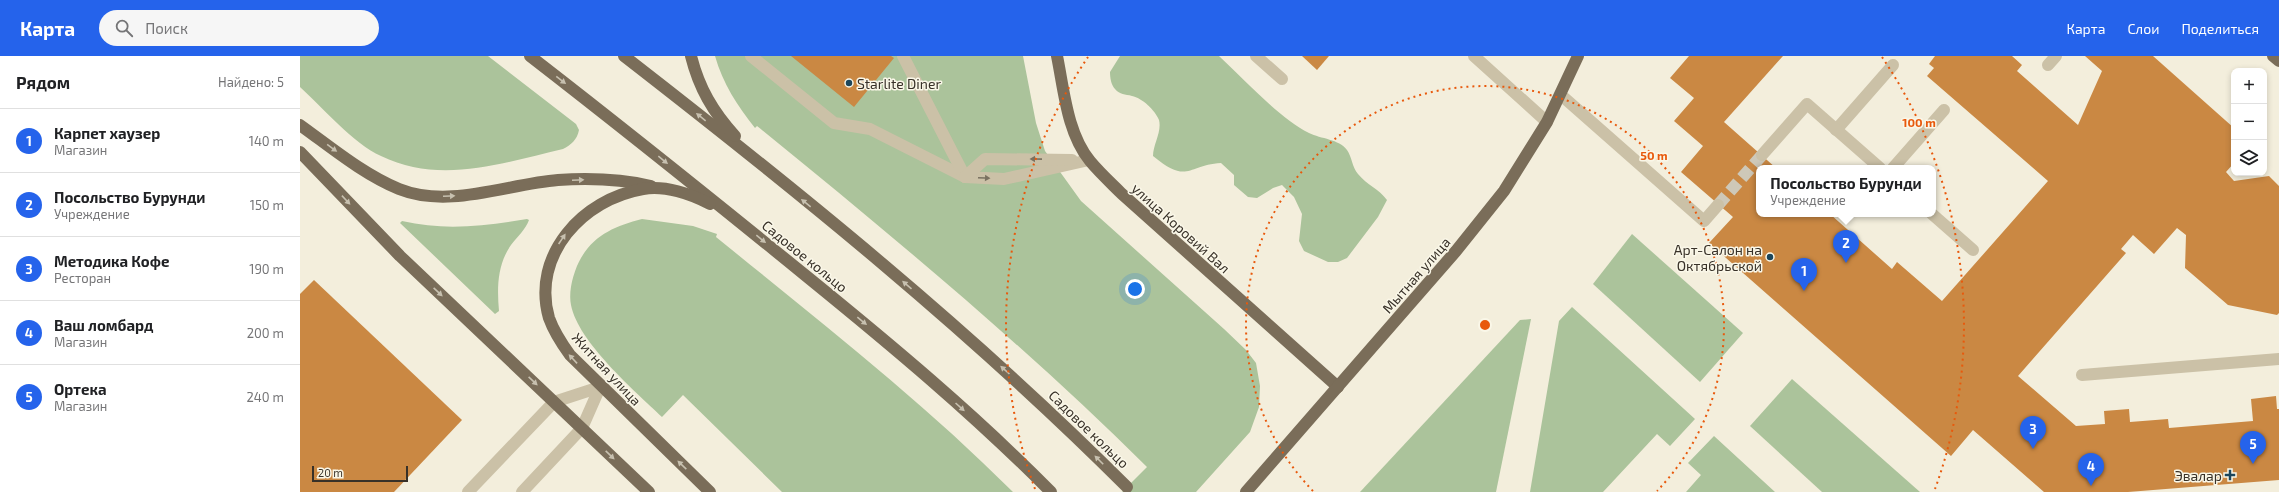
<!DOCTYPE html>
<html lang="ru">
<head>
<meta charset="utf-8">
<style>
	:root { --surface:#fff; --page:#f6f6f6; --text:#202124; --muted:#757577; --line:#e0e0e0; --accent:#2563eb }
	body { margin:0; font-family:"Exo 2",sans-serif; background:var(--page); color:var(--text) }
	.controls { position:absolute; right:12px; top:12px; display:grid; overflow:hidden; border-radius:8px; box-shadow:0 2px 6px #0003 }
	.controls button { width:36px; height:36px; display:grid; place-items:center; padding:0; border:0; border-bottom:1px solid var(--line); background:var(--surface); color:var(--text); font:20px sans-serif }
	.scale { position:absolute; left:12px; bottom:10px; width:96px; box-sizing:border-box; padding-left:4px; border:2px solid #383128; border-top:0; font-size:11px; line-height:14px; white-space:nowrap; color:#383128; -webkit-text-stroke:3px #faf7e8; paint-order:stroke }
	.you { position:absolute; left:835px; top:233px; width:14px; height:14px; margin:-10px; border:3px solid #fff; border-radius:50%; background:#1a73e8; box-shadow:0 0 0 6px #1a73e833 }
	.badge { display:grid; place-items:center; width:26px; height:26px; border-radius:50%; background:var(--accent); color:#fff; font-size:13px; font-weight:700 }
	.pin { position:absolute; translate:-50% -33px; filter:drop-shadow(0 1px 2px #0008) }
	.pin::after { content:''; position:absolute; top:21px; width:14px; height:12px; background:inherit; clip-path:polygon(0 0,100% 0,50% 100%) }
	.popup { position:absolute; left:1456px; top:109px; width:180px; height:52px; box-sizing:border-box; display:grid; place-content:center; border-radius:8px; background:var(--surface); filter:drop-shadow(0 1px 3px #0005); font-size:13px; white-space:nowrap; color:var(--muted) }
	.popup b { font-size:15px; color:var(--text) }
	.popup::after { content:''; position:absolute; left:50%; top:100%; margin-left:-8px; border:8px solid transparent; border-top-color:var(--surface) }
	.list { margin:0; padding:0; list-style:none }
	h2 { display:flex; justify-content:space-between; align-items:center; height:52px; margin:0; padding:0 16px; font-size:17px }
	h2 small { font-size:13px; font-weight:400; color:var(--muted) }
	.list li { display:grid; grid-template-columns:26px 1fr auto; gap:12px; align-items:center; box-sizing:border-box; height:64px; padding:0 16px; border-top:1px solid var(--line) }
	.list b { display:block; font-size:15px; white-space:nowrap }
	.list p { margin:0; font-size:13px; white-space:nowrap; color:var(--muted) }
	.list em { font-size:13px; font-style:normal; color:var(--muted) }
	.icon { flex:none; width:22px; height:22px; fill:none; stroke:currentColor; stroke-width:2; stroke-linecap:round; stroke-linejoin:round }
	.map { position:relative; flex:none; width:1979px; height:436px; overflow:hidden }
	header { display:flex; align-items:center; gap:24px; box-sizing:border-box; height:56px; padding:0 20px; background:var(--accent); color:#fff }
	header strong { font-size:19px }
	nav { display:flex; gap:22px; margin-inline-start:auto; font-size:14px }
	.search { width:280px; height:36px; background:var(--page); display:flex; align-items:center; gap:10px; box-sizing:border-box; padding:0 14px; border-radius:22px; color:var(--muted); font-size:15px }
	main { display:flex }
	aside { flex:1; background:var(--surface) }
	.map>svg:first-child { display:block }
	.green { fill:#abc39b }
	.building { fill:#ca8843 }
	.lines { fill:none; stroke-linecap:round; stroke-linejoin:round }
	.minor-tunnel { stroke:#cec8b8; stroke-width:12; stroke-dasharray:12 6; stroke-linecap:butt }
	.minor { stroke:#cbc1a7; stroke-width:12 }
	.major { stroke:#7a6d59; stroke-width:12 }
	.oneway { fill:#c7c0af }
	.oneway2 { fill:#7a7261 }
	.ring { fill:none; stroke:#e8590c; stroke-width:2; stroke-dasharray:2 4 }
	.poi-dot { fill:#1c465b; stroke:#faf7e8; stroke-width:1.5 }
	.labels { text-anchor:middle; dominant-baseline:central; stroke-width:3; stroke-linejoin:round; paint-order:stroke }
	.poi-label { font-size:14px; fill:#383128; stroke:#faf7e8; text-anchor:end }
	.street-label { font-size:14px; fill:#383128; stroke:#faf7e8 }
	.centre { fill:#e8590c; stroke:#faf7e8; stroke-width:2 }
	.ring-label { font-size:12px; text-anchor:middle; font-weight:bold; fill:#e8590c; stroke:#faf7e8; stroke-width:3; stroke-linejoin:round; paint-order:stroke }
</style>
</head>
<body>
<header>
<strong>Карта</strong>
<div class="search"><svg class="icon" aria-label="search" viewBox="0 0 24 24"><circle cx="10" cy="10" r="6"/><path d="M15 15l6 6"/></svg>Поиск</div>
<nav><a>Карта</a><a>Слои</a><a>Поделиться</a></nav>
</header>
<main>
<aside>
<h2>Рядом<small>Найдено: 5</small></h2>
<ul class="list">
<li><span class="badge">1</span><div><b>Карпет хаузер</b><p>Магазин</p></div><em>140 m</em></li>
<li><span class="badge">2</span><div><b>Посольство Бурунди</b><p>Учреждение</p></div><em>150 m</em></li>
<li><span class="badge">3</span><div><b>Методика Кофе</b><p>Ресторан</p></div><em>190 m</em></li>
<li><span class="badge">4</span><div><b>Ваш ломбард</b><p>Магазин</p></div><em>200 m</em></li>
<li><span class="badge">5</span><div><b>Ортека</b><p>Магазин</p></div><em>240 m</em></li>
</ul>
</aside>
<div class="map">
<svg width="1979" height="436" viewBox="0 0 1979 436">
	<rect width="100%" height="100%" fill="#f3eedc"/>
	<!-- green -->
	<g class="green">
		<path d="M 0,0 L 188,0 L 276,68 L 279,74 C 277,84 271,89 263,93 C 203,107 140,129 81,100 C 54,88 22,51 0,31 Z"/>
		<path d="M 415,0 L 723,0 L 736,67 L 745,95 L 781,145 L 924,273 L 946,294 L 956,307 L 960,330 L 959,351 L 950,376 L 896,436 L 822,436 L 847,411 C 724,289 591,179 457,70 L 455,72 C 437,49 423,28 415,0 Z"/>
		<path d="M 820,0 L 919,0 C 945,24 978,61 1009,77 C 1021,83 1039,83 1047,94 C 1052,101 1052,111 1058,118 C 1067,129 1079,133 1087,144 L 1078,161 L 1047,202 L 1038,206 L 1028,206 L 1004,195 L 999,185 L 1002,158 L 994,141 L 982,129 L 973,132 L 957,142 L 948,141 L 934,129 L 934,119 L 921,107 C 887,109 888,129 853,100 C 853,88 862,76 859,64 C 855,54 842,42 832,40 C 825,38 820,39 815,33 C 811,29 810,21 810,16 Z"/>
		<path d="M 227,163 L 229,164 C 226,173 217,181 211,189 C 197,209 197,232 199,255 L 195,258 L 100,167 L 102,165 C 145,175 185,170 227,163 Z"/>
		<path d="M 342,163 L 393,170 L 417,178 L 416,181 C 517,263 621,344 713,436 L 482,436 L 383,339 L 362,361 C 335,335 278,286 271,249 C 268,235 274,214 281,202 C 295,178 316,170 342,163 Z"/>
		<path d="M 1332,178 L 1443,277 L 1400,326 L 1293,228 Z"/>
		<path d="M 1272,251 L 1395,363 L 1370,390 L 1357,378 L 1303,436 L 1230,436 L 1259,265 Z"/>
		<path d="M 1231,263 L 1196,436 L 1060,436 L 1220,264 Z"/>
		<path d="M 1492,323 L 1620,436 L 1522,436 L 1450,370 Z"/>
		<path d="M 1414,380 L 1475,436 L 1386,436 L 1401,419 L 1388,407 Z"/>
	</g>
	<!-- building -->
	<g class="building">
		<path d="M 491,0 L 591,0 L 594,2 L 554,51 Z"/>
		<path d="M 1002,0 L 1029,0 L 1017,14 Z"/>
		<path d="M 1389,0 L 1483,0 L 1424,66 L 1476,112 L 1459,112 L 1459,158 L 1530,158 L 1592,213 L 1597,206 L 1642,245 L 1748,125 L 1627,20 L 1634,12 L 1629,8 L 1635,0 L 1712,0 L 1722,9 L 1717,15 L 1778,69 L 1802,15 L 1785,0 L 1853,0 L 1934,72 L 1934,107 L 1926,116 L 1934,125 L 1969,120 L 1979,130 L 1979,257 L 1977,259 L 1928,249 L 1885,212 L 1886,179 L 1877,172 L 1854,198 L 1833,179 L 1821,193 L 1826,197 L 1718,320 L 1776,370 L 1805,368 L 1804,355 L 1829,353 L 1830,366 L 1868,363 L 1869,372 L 1953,365 L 1951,343 L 1976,340 L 1977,353 L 1979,353 L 1979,424 L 1828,436 L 1744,436 L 1673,374 L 1651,400 L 1409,187 L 1433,161 L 1381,116 L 1403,90 L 1374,65 L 1394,42 L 1370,22 Z"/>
		<path d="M 14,224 L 162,364 L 94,436 L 0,436 L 0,238 Z"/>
	</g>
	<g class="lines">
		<!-- minor-tunnel -->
		<path class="minor-tunnel" d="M 1418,149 L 1462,99"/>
		<!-- minor -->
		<g class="minor">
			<path d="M 451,0 L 534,67 L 570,73 L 665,121 L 704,123 L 789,104"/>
			<path d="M 603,0 L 665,121"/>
			<path d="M 956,0 L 982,23"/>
			<path d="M 1174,0 L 1247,66"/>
			<path d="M 1748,9 L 1756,0"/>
			<path d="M 1261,39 L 1404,165 L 1418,149"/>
			<path d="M 1536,74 L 1593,9"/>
			<path d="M 1462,99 L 1507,48 L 1580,112"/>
			<path d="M 1593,112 L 1644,54"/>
			<path d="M 665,121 L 685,103 L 772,104"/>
			<path d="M 1632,158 L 1673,194"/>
			<path d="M 1782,319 L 1979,303"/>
			<path d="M 168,436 L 254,346 L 300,331"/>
			<path d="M 222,436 L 282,372 L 300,331"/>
		</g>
		<!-- major -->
		<g class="major">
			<path d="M 230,0 C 323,72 414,145 505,219 C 590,288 674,358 751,436"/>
			<path d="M 324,0 C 498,135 671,275 827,431"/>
			<path d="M 391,0 C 399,32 413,56 435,80"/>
			<path d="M 757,0 C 764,34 767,77 790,105 C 800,117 811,127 822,138 L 1038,331"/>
			<path d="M 1973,0 L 1979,5"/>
			<path d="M 0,69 C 32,92 63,118 99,133 C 149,153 207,128 258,124 C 289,122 321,123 351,130"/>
			<path d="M 0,96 L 100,200 L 349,436"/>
			<path d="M 410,148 C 391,138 365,129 343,133 C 283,143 231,199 249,262 C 254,276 262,288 270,299 L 410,436"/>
			<path d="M 946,436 L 1156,195 L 1204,135 L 1247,66 L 1278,0"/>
		</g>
	</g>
	<!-- one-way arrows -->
	<defs><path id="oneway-solid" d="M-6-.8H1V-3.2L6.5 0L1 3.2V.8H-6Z"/></defs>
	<g class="oneway">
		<use href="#oneway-solid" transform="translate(261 24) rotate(38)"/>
		<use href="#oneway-solid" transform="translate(401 61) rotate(-141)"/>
		<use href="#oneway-solid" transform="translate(32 92) rotate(36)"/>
		<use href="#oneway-solid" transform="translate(363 104) rotate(39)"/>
		<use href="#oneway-solid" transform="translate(278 124) rotate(-2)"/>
		<use href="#oneway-solid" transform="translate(149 140) rotate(-3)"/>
		<use href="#oneway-solid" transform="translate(46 144) rotate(47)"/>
		<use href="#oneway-solid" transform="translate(506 147) rotate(-141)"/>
		<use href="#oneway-solid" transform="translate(262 183) rotate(-56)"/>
		<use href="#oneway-solid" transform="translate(461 183) rotate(39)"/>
		<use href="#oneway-solid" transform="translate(607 229) rotate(-139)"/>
		<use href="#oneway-solid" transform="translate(138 236) rotate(43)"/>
		<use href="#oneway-solid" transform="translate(562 265) rotate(39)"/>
		<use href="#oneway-solid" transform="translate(273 303) rotate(-133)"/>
		<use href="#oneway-solid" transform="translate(705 314) rotate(-138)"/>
		<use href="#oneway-solid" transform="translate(233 325) rotate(43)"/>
		<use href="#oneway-solid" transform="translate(660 351) rotate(42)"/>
		<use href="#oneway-solid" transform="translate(310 399) rotate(44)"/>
		<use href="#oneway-solid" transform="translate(799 404) rotate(-135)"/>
		<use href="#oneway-solid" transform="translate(382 409) rotate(-136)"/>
	</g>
	<g class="oneway2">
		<use href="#oneway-solid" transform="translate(736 103) rotate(-179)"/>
		<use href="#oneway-solid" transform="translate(684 122) rotate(3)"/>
	</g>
	<!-- distance rings -->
	<g class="ring">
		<path d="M1013 435A239 239 0 1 1 1357 435"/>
		<path d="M735 433A479 479 0 0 1 788 1M1582 1A479 479 0 0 1 1635 433"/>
	</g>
	<!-- markers -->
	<g class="poi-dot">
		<circle cx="549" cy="27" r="4"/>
		<circle cx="1470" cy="201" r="4"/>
		<path d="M1928 413h4v4h4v4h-4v4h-4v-4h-4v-4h4z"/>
	</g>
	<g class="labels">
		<!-- poi labels -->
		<g class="poi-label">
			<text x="557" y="27" text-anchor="start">Starlite Diner</text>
			<text x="1462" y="193">Арт-Салон на<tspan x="1462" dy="16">Октябрьской</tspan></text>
			<text x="1922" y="419">Эвалар</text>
		</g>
		<!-- street labels -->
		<g class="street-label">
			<text transform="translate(881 172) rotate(42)">улица Коровий Вал</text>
			<text transform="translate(505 200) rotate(39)">Садовое кольцо</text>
			<text transform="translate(1116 219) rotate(-49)">Мытная улица</text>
			<text transform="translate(307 313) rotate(47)">Житная улица</text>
			<text transform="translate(789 373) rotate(44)">Садовое кольцо</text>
		</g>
	</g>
	<circle cx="1185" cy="269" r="6" class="centre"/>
	<g class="ring-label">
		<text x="1619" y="71">100 m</text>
		<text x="1354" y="104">50 m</text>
	</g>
</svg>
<div class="controls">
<button>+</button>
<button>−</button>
<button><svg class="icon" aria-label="layers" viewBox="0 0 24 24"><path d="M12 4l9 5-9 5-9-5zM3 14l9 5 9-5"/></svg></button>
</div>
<div class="scale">20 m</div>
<div class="you"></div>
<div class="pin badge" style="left:1504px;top:235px">1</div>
<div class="pin badge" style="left:1546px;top:207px">2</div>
<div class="popup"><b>Посольство Бурунди</b>Учреждение</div>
<div class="pin badge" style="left:1733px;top:393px">3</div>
<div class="pin badge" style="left:1791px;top:430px">4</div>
<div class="pin badge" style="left:1953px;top:408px">5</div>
</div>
</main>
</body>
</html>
